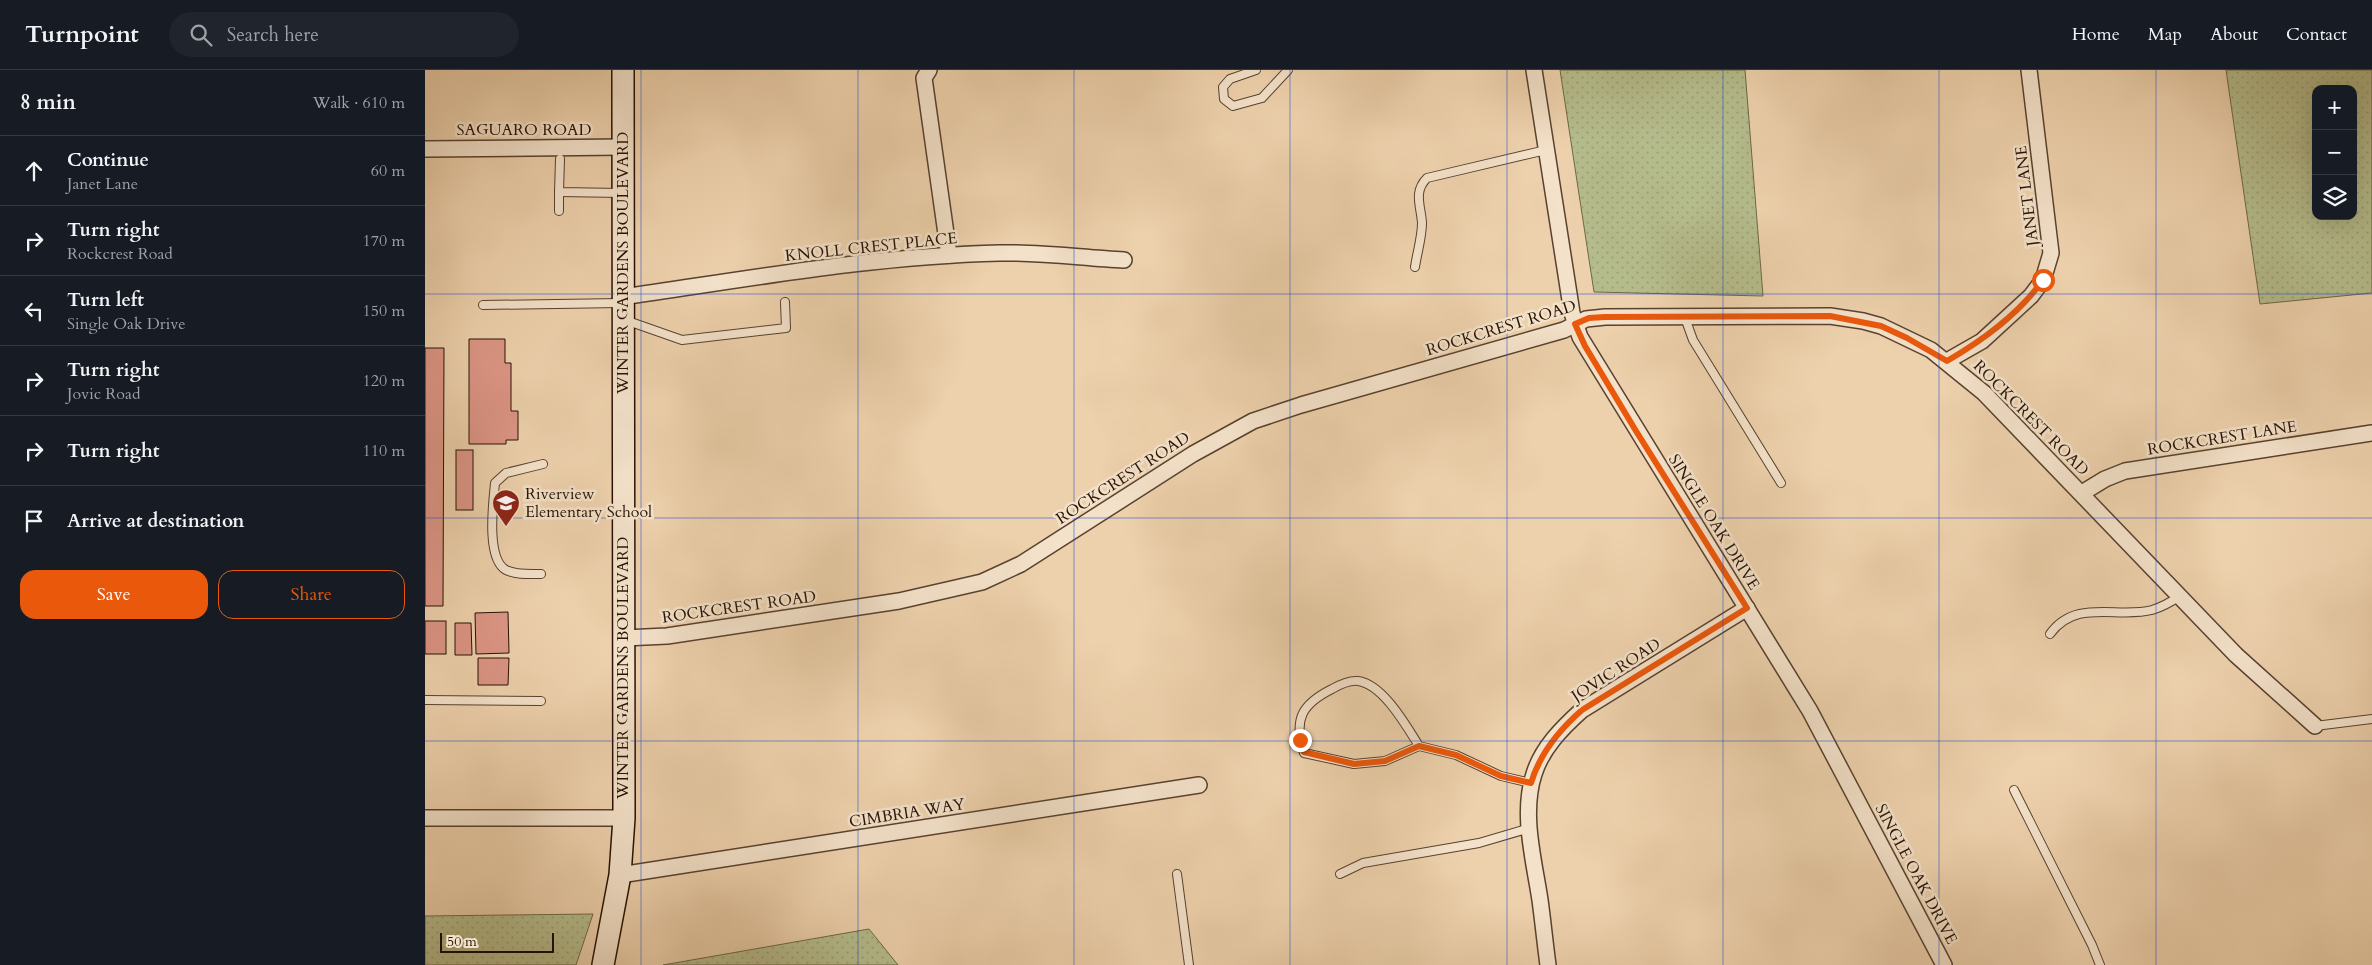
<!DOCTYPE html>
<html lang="en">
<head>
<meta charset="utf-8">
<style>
	:root { --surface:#171b24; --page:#20242c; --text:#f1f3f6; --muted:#9ea1a6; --line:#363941; --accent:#ea580c }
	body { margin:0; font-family:Cardo,serif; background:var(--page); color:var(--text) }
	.controls { position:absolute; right:15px; top:15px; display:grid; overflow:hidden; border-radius:10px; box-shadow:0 5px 20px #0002 }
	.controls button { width:45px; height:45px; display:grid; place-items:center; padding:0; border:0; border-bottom:1px solid var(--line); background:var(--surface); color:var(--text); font:25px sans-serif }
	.scale { position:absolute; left:15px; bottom:12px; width:114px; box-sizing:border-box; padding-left:5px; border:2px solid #271205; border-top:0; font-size:14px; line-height:18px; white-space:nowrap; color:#271205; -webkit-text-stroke:4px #f3e1c9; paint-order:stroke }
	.stop { position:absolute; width:15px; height:15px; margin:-11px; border:4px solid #ea580c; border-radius:50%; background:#fff }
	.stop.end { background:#ea580c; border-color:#fff; box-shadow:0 1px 5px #0008 }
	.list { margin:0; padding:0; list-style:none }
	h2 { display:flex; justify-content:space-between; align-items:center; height:65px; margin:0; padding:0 20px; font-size:21px }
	h2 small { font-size:16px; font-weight:400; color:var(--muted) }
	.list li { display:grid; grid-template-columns:32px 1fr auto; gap:15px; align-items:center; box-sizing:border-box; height:70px; padding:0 20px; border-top:1px solid var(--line) }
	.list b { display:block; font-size:19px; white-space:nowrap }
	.list p { margin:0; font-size:16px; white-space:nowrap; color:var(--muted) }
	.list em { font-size:16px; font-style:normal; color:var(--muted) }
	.actions { display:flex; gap:10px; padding:15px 20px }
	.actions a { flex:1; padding:11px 0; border:1px solid var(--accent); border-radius:15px; text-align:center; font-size:18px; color:var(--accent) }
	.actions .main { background:var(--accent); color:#fff }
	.icon { flex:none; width:28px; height:28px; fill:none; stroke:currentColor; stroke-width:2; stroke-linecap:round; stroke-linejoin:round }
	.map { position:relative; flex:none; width:1947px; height:895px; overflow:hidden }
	header { display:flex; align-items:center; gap:30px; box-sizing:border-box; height:70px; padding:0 25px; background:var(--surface); border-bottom:1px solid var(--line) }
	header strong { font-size:24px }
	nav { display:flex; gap:28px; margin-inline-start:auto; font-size:18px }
	.search { width:350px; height:45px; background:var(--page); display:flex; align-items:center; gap:12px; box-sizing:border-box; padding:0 18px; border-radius:28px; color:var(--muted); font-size:19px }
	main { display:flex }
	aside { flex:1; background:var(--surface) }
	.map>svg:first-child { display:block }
	.grass { fill:url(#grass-dots); stroke:#6e6748; fill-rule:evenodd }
	.building { fill:#dd9686; stroke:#271205 }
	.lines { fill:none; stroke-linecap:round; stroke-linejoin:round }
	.service-casing { stroke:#58422f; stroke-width:10 }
	.minor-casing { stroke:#58422f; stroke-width:18 }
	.secondary-casing { stroke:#271205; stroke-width:24 }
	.service { stroke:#f3e1c9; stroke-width:8 }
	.minor { stroke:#f3e1c9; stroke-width:15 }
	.secondary { stroke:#f3e1c9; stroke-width:21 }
	.route { stroke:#ea580c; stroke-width:6 }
	.grid { fill:none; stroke:#1d4ed8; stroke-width:1; stroke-opacity:0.55 }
	.labels { text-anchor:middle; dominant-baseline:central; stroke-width:5; stroke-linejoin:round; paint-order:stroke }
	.street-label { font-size:16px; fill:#271205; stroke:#f3e1c9 }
	.poi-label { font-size:16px; fill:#271205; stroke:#f3e1c9; text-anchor:start }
</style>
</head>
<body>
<header>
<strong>Turnpoint</strong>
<div class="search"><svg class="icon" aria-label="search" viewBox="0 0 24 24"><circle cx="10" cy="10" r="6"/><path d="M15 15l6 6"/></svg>Search here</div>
<nav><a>Home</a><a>Map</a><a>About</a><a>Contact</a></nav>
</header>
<main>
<aside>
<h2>8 min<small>Walk · 610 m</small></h2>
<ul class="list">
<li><svg class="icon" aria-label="ahead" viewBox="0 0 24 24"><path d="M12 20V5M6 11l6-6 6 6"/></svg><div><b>Continue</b><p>Janet Lane</p></div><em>60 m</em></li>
<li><svg class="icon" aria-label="right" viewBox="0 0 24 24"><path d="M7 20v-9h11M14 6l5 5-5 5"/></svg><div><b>Turn right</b><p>Rockcrest Road</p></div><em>170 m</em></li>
<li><svg class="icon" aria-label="left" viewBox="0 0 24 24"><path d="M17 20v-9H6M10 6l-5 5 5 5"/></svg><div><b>Turn left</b><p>Single Oak Drive</p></div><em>150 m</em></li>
<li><svg class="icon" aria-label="right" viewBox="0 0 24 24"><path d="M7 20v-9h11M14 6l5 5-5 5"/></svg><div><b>Turn right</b><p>Jovic Road</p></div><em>120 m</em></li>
<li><svg class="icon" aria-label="right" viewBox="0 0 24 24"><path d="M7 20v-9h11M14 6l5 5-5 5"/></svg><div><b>Turn right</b></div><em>110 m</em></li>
<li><svg class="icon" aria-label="arrive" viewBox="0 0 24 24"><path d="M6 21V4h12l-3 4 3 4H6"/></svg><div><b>Arrive at destination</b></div></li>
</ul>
<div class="actions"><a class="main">Save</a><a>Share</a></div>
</aside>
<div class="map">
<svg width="1947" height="895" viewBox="0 0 1947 895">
	<defs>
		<pattern id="grass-dots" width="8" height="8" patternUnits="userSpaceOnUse" patternTransform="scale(1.25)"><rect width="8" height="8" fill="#b5bc8c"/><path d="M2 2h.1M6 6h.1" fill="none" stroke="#9ca177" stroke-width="1.8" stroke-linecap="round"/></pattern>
	</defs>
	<rect width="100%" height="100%" fill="#edd1ac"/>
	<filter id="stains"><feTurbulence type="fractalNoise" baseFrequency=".004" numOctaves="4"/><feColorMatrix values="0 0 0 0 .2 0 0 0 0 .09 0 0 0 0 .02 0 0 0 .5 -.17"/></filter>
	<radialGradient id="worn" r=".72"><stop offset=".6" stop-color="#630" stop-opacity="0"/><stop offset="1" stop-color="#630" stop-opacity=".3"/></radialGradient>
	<!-- grass -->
	<g class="grass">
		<path d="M 1135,0 L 1320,0 L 1338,226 L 1169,222 Z"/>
		<path d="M 1801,0 L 1947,0 L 1947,223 L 1835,234 ZM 1891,19 L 1928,19 L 1928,146 L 1891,146 Z"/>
		<path d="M 168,844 L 151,895 L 0,895 L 0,846 Z"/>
		<path d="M 444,859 L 473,895 L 238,895 Z"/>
	</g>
	<!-- building -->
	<g class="building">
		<path d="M 44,269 L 80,269 L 80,293 L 86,293 L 86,341 L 93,341 L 93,370 L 81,370 L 81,374 L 44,374 Z"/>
		<path d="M 0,278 L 19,278 L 18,536 L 0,536 Z"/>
		<rect x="31" y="380" width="17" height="60"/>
		<path d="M 83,542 L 84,583 L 51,584 L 50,543 Z"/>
		<rect x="0" y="551" width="21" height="33"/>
		<path d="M 30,553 L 46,553 L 47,585 L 30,585 Z"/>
		<path d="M 53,588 L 84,588 L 83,615 L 53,615 Z"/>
	</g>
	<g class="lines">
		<!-- service casing -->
		<g class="service-casing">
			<g id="service">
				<path d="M 831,0 L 805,9 L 798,17 L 799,29 L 808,36 L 837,28 L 863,0"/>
				<path d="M 135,89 L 134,122 L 197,123"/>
				<path d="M 134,141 L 134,122"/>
				<path d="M 990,197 C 992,183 997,167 997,153 C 996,136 988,122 1002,108 L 1121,80"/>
				<path d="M 58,235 L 196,233"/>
				<path d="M 1259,245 L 1268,270 L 1356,413"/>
				<path d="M 200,250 L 257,270 L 361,258 L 360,232"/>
				<path d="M 116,504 C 105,504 91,505 81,500 C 61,489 68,434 70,413 L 81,403 L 118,394"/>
				<path d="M 1625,564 C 1651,528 1692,549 1727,540 C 1737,537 1746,532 1755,526"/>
				<path d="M 0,630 L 116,631"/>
				<path d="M 1890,656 L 1947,649"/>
				<path d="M 994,676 C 982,657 958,614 933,611 C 924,610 914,615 907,619 C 877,634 868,649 879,683 L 929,694 L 960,691 L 994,676 L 1031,685 L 1076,706 L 1106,713"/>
				<path d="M 1589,720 L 1667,875 L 1675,895"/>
				<path d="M 752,804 L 764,895"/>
				<path d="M 915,804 L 938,793 L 1054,773 L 1105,758"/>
			</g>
		</g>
		<!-- minor casing -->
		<g class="minor-casing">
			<g id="minor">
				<path d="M 504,0 L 499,8 L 524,185"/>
				<path d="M 1109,0 L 1147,243 L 1155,267 L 1385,641 L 1519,895"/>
				<path d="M 0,79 L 198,77"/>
				<path d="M 198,227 C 323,209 448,186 575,183 C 616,182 658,188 699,190"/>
				<path d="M 1522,291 L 1557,271 L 1606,226 L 1618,210 L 1626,183 L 1604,0"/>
				<path d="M 1657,423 L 1680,409 L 1700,401 L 1947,363"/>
				<path d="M 199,568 L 242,566 L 474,531 L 557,512 L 596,494 L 768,384 L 828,351 L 876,335 L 1139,260 L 1161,249 L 1180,247 L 1405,246 L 1438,251 L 1456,256 L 1506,280 L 1559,323 L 1811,585 L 1890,656"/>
				<path d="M 0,748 L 199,748"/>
				<path d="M 195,805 L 774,715"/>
				<path d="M 1123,895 C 1120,873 1118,852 1115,830 C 1109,790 1096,744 1109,704 C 1117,678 1137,658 1157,640 L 1322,538"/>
			</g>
		</g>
		<!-- secondary casing -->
		<g class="secondary-casing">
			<path id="secondary" d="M 178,895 L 195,805 L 199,748 L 198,0"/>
		</g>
		<!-- service -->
		<use href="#service" class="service"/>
		<!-- minor -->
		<use href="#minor" class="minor"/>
		<!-- secondary -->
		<use href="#secondary" class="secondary"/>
	</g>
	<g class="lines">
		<!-- route -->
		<path class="route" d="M 875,670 L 879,682 L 929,694 L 960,691 L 994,676 L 1031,685 L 1076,706 L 1106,713 C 1115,683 1134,660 1157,640 L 1322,538 L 1211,361 L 1160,276 L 1150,254 L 1164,248 L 1180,247 L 1405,246 L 1456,256 L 1482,268 L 1522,291 C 1558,270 1593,245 1618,210"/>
	</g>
	<!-- grid -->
	<path class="grid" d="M 216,0 L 216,895M 433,0 L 433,895M 649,0 L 649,895M 865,0 L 865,895M 1082,0 L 1082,895M 1298,0 L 1298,895M 1514,0 L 1514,895M 1731,0 L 1731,895M 0,224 L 1947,224M 0,448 L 1947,448M 0,671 L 1947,671"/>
	<!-- icons -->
	<defs>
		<g id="school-pin" transform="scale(1.4375)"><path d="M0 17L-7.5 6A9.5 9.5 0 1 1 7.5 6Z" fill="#8f2418" stroke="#f3e1c9"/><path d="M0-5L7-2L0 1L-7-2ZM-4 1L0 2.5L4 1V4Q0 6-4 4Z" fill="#fff"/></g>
	</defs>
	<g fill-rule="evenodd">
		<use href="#school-pin" x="81" y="433"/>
	</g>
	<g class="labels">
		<!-- street labels -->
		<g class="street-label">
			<text x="99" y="60">SAGUARO ROAD</text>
			<text transform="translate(1602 126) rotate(-97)">JANET LANE</text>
			<text transform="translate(446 177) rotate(-6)">KNOLL CREST PLACE</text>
			<text transform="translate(198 193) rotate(-90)">WINTER GARDENS BOULEVARD</text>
			<text transform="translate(1076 258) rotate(-17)">ROCKCREST ROAD</text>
			<text transform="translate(1606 348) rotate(45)">ROCKCREST ROAD</text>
			<text transform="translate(1797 368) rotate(-9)">ROCKCREST LANE</text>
			<text transform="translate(698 408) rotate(-33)">ROCKCREST ROAD</text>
			<text transform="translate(1289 452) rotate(58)">SINGLE OAK DRIVE</text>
			<text transform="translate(314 537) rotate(-8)">ROCKCREST ROAD</text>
			<text transform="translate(198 598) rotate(-90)">WINTER GARDENS BOULEVARD</text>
			<text transform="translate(1191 600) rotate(-33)">JOVIC ROAD</text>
			<text transform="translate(482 743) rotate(-9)">CIMBRIA WAY</text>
			<text transform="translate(1491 804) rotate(62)">SINGLE OAK DRIVE</text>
		</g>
		<!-- poi labels -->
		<g class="poi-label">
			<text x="100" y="424">Riverview<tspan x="100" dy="18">Elementary School</tspan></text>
		</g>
	</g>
	<rect width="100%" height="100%" filter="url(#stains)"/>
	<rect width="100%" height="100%" fill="url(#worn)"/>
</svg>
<div class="controls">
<button>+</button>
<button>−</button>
<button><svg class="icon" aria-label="layers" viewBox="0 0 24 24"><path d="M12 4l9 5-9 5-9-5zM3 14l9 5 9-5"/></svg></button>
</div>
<div class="scale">50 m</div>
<div class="stop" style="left:1618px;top:210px"></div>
<div class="stop end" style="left:875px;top:670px"></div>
</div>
</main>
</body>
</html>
